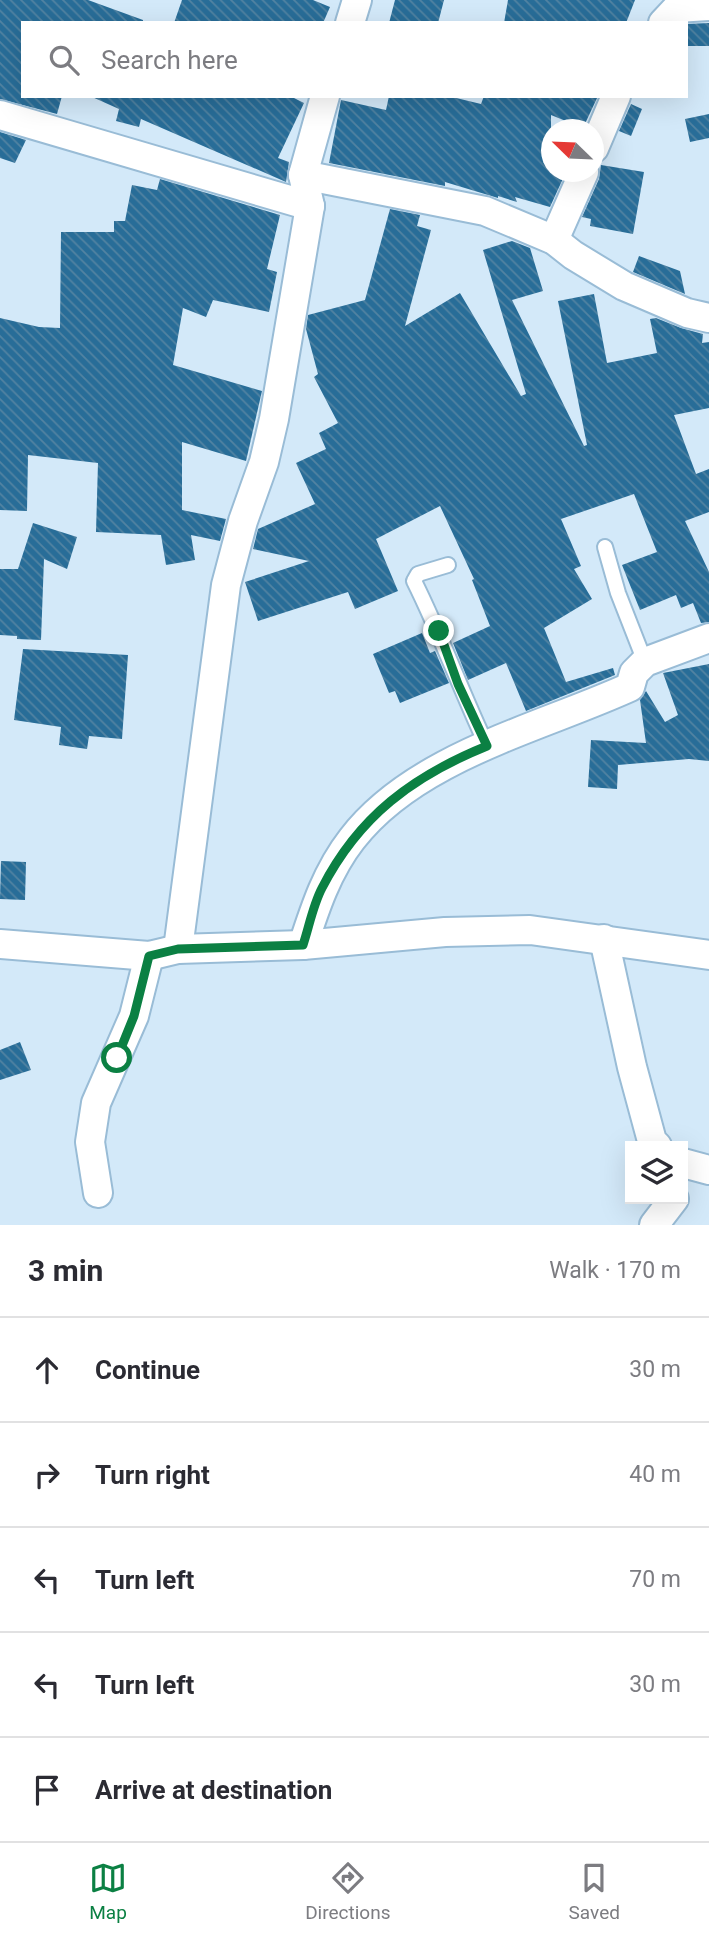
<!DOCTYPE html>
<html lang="en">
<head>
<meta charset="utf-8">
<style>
	:root { --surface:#fff; --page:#f7f7f7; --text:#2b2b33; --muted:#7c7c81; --line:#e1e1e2; --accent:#0b8043 }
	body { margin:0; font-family:Roboto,sans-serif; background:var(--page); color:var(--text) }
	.controls { position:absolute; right:21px; bottom:21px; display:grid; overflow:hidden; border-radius:0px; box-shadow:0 7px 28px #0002 }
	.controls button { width:63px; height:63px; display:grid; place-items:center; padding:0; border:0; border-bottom:2px solid var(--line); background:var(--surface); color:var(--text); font:35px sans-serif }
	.compass { position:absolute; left:541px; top:119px; width:63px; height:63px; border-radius:50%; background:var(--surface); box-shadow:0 7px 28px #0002; rotate:293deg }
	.stop { position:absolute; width:21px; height:21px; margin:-16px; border:5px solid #0b8043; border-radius:50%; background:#fff }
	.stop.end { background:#0b8043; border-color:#fff; box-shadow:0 2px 7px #0008 }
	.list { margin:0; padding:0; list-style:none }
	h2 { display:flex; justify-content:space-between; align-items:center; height:91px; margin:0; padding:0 28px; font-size:30px }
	h2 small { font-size:23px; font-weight:400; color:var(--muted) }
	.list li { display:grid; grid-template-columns:46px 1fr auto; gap:21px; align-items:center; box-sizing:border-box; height:105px; padding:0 28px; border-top:2px solid var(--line) }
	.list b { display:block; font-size:26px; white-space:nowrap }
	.list em { font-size:23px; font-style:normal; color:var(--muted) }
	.icon { flex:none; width:38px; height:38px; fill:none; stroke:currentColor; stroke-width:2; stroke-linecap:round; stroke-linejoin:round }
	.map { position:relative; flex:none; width:709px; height:1225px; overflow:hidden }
	.search { position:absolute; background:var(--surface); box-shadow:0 7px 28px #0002; left:21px; right:21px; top:21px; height:77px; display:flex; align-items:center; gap:18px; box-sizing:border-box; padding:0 24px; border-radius:0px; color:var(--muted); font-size:26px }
	.sheet { height:616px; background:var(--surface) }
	nav { display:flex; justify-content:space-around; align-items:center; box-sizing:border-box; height:98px; border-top:2px solid var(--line); background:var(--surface); font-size:19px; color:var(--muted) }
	nav a { display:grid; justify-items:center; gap:4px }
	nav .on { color:var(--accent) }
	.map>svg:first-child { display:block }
	.building { fill:url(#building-back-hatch) }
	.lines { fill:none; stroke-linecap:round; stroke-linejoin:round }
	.service-casing { stroke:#99bcd6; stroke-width:18 }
	.minor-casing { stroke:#99bcd6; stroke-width:32 }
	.service { stroke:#fff; stroke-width:14 }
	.minor { stroke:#fff; stroke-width:28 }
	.route { stroke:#0b8043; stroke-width:9 }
</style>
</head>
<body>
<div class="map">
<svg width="709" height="1225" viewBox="0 0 709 1225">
	<defs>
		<pattern id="building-back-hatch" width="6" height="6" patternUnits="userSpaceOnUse" patternTransform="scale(1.75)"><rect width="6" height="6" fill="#286d98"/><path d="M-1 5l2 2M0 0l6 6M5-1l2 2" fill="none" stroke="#5283a2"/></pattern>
	</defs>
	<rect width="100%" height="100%" fill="#d3e9f9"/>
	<!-- building -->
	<g class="building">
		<path d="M 0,0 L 88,0 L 143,20 L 143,23 L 23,23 L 23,96 L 62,96 L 57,114 L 0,99 Z"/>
		<path d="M 182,0 L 313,0 L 330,7 L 323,23 L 174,23 Z"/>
		<path d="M 395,0 L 444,0 L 438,23 L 389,23 Z"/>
		<path d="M 508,0 L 635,0 L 626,23 L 504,23 Z"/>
		<path d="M 709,23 L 709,46 L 686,46 L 686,24 Z"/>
		<path d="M 90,96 L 290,96 L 304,103 L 278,158 L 289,162 L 286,182 L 141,119 L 139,127 L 116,121 L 119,109 Z"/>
		<path d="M 389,96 L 448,96 L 481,104 L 484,96 L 598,96 L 583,128 L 551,115 L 551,172 L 566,172 L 550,207 L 515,197 L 517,202 L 498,196 L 498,198 L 445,182 L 445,186 L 329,163 L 341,100 L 386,110 Z"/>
		<path d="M 631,104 L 642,109 L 631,136 L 619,131 Z"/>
		<path d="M 709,114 L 709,138 L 690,142 L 685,119 Z"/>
		<path d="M 0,132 L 26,140 L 15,163 L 0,158 Z"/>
		<path d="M 601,165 L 644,172 L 633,234 L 590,226 L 591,219 L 582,217 L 599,179 Z"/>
		<path d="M 160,179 L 280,215 L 267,269 L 277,272 L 269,312 L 213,300 L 206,317 L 183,308 L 173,365 L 262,391 L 246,461 L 182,442 L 182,510 L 226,519 L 220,541 L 191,535 L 195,560 L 166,565 L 161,535 L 96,532 L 98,463 L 28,455 L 27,511 L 0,510 L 0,318 L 39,327 L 60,328 L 61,232 L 114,232 L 114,221 L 125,221 L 132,185 L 157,190 Z"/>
		<path d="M 390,209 L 420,215 L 417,226 L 431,230 L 405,326 L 460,293 L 521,396 L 526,394 L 483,250 L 512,241 L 530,248 L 543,291 L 512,300 L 584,446 L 587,445 L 558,301 L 594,294 L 607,363 L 657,353 L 650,319 L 656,318 L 681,328 L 703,334 L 702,343 L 709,342 L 709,408 L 674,415 L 696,474 L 709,469 L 709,512 L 685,521 L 709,572 L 709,622 L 701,623 L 693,603 L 681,608 L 676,595 L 640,610 L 622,565 L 657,552 L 634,494 L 561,519 L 581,566 L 574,569 L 592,599 L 544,628 L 566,682 L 613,668 L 615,675 L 526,711 L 506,663 L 468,680 L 453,643 L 490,626 L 472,580 L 474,579 L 440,506 L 376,539 L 398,591 L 355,609 L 348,592 L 258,621 L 245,582 L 309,561 L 253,549 L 258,529 L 315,504 L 296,463 L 326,449 L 319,433 L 338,423 L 314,377 L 318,374 L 306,329 L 308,315 L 365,300 Z"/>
		<path d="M 639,256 L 680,271 L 685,294 L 633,272 Z"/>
		<path d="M 33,523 L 77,537 L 67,569 L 44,559 L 41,640 L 17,639 L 17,636 L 0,635 L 0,569 L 18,569 Z"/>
		<path d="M 422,633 L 430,653 L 435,651 L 449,683 L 400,703 L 395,691 L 389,693 L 373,654 Z"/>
		<path d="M 23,649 L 128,655 L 122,739 L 89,736 L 87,749 L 59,745 L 61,727 L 14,720 Z"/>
		<path d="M 709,664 L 709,761 L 689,759 L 618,765 L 617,789 L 588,787 L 591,740 L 646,743 L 640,700 L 646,691 L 665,722 L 678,715 L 663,673 Z"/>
		<path d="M 1,861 L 26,862 L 25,900 L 0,899 Z"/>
		<path d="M 20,1042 L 31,1070 L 0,1080 L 0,1050 Z"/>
	</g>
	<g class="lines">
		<!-- service casing -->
		<g class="service-casing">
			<g id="service">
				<path d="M 605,547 L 618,593 L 645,662"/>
				<path d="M 448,565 L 418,574 L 414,581 C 441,635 461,691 487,746"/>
			</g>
		</g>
		<!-- minor casing -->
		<g class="minor-casing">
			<g id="minor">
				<path d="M 350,23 L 357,0"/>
				<path d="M 663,23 L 677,8 L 709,6"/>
				<path d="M 0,115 L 310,206"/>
				<path d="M 594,148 L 616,96"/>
				<path d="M 303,175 L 485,211 L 554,240 L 573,255 L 624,286 L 687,313 L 709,318"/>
				<path d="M 554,240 L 584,172"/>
				<path d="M 604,939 L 632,1067 L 652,1141 L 657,1146"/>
				<path d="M 0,944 L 149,956 L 178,949 L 303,945 L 445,932 L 530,930 L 709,955"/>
				<path d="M 303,945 C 315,908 327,871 352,839 C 415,757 540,728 630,687 L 634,673 L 645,662 L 709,638"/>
				<path d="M 178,949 L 226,585 L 243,521 L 264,462 L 274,419 L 310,206 L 303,175 L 325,96"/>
				<path d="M 683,1163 L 709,1170"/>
				<path d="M 98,1193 L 90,1142 L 96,1103 L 134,1016 L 149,956"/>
				<path d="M 654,1225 L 674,1199"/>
			</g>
		</g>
		<!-- service -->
		<use href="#service" class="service"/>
		<!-- minor -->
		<use href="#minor" class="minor"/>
	</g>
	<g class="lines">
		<!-- route -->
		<path class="route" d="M 117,1058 L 134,1016 L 149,956 L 178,949 L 303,945 C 309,927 313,905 322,888 C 359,816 413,776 487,746 L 458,684 L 439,631"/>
	</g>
</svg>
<div class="controls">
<button><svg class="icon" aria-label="layers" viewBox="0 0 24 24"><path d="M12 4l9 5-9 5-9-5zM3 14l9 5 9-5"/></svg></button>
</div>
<svg class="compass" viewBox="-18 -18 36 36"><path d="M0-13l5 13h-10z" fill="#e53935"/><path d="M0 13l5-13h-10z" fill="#7c7c81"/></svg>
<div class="stop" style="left:117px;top:1058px"></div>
<div class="stop end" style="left:439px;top:631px"></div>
<div class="search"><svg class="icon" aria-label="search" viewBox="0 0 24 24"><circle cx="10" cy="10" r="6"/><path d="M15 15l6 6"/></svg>Search here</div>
</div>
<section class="sheet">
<h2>3 min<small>Walk · 170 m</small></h2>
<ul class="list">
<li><svg class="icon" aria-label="ahead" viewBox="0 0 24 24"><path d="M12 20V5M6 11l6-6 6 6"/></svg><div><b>Continue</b></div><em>30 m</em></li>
<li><svg class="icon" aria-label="right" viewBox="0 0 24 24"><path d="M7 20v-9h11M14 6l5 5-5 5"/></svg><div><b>Turn right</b></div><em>40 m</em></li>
<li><svg class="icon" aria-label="left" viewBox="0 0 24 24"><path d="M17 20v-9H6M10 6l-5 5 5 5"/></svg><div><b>Turn left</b></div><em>70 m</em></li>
<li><svg class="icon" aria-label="left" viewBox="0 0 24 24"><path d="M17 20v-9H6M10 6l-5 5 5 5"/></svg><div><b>Turn left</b></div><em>30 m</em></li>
<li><svg class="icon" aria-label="arrive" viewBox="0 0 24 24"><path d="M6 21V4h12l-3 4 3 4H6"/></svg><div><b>Arrive at destination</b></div></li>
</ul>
</section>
<nav>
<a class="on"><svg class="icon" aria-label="map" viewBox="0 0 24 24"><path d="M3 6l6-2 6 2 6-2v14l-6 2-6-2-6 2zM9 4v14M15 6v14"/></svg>Map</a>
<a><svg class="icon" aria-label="directions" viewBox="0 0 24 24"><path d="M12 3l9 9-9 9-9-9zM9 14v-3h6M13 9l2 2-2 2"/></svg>Directions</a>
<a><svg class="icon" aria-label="saved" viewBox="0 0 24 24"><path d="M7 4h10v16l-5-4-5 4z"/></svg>Saved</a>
</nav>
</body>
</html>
